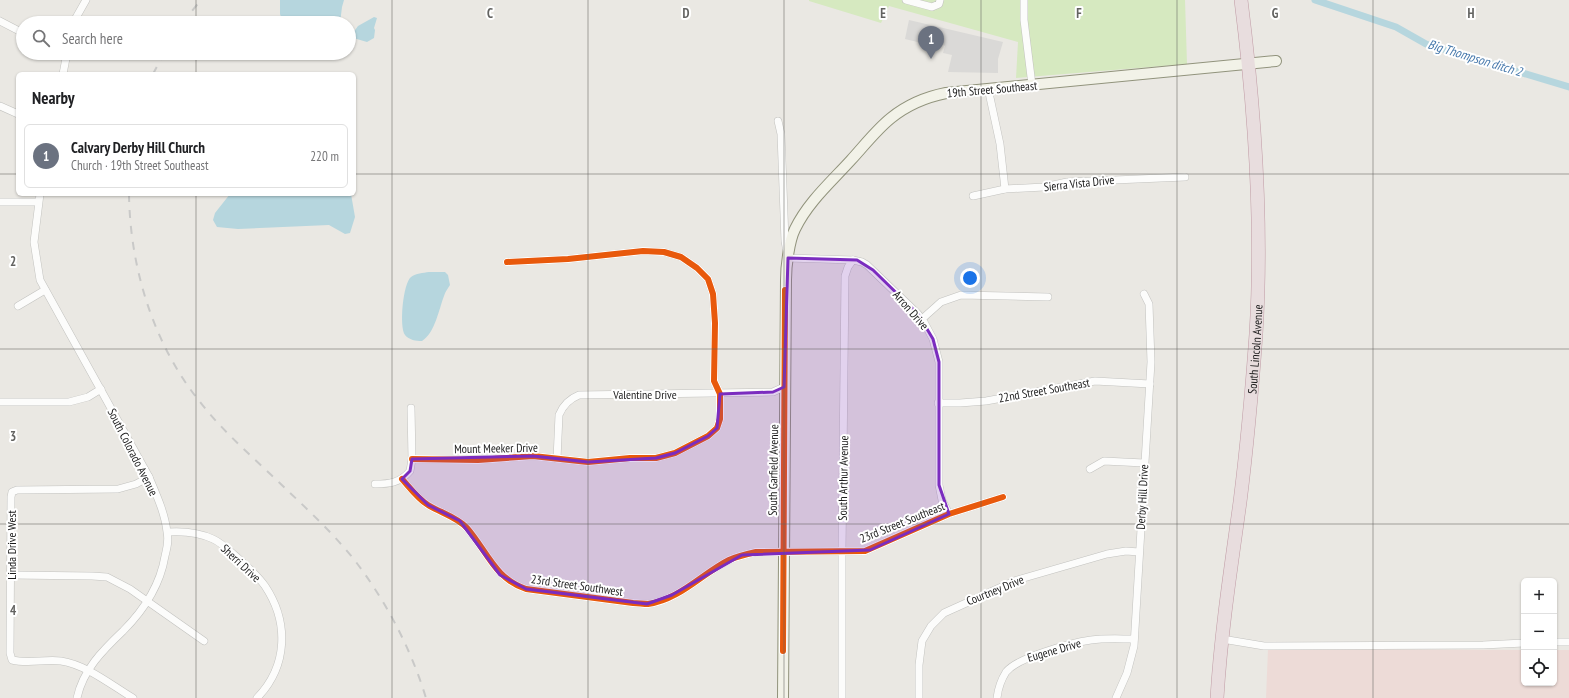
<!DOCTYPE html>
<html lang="en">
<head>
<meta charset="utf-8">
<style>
	:root { --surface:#fff; --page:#f6f6f6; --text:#202124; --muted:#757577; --line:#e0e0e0; --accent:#7c3aed }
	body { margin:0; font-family:"PT Sans Narrow",sans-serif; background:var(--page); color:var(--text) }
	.controls { position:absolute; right:12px; bottom:12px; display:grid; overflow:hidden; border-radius:6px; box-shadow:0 1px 3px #0004 }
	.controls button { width:36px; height:36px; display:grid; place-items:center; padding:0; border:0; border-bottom:1px solid var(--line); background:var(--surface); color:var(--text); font:20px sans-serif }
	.you { position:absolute; left:970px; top:278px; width:14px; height:14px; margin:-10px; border:3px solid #fff; border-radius:50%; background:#1a73e8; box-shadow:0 0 0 6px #1a73e833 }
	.badge { display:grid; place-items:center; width:26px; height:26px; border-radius:50%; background:var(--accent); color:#fff; font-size:13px; font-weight:700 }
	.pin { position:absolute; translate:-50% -33px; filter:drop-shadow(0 1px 2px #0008) }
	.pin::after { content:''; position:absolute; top:21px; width:14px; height:12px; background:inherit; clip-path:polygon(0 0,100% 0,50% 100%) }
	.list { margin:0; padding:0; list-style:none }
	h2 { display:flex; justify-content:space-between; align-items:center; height:52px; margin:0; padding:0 16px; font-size:17px }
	h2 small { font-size:13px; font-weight:400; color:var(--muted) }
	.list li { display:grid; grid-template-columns:26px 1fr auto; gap:12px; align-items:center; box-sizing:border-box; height:64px; margin:0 8px 8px; padding:0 8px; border:1px solid var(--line); border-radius:6px }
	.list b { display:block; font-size:15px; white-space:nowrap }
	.list p { margin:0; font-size:13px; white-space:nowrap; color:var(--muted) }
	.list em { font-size:13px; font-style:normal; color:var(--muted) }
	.icon { flex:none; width:22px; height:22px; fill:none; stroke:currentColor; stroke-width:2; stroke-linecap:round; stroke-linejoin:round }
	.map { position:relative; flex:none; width:1569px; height:698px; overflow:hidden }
	.search { position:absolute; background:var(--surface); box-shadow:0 1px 3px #0004; left:16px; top:16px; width:340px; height:44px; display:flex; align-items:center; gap:10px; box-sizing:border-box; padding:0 14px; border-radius:22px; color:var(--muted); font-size:15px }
	.panel { position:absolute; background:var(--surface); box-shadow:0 1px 3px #0004; left:16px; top:72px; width:340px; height:124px; border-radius:6px }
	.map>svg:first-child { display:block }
	.commercial { fill:#eddbd7 }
	.grass { fill:#d6e9c0 }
	.parking { fill:#dad9d7 }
	.water { fill:#b6d6de }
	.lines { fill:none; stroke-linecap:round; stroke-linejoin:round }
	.canal { stroke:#b6d6de; stroke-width:7 }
	.street-casing { stroke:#c2c2bf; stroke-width:8 }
	.secondary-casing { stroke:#91937c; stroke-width:12 }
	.highway-casing { stroke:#c09ba5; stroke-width:14 }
	.street { stroke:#fcfcfb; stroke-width:7 }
	.secondary { stroke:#f2f2e8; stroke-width:10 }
	.highway { stroke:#e8ddde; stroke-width:13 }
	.rail { stroke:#c9c9c8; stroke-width:2; stroke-dasharray:8 8; stroke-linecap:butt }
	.cycleway-casing { stroke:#fff; stroke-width:8 }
	.cycleway { stroke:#e8590c; stroke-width:6 }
	.marked { fill:#7b2cbf; fill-opacity:0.2; stroke:#7b2cbf; stroke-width:3; stroke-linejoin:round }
	.grid { fill:none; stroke:#636361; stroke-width:1; stroke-opacity:0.55 }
	.labels { text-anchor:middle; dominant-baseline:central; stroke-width:4; stroke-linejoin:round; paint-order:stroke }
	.street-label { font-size:12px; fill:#1b1b1b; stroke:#fff }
	.water-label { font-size:13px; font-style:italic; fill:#4779ac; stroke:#fff }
	.grid-label { font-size:13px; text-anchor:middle; font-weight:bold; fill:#636361; stroke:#fff; stroke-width:4; stroke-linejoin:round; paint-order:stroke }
</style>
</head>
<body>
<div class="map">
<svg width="1569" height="698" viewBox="0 0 1569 698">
	<rect width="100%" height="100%" fill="#eae8e3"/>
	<!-- commercial -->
	<path class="commercial" d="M 1268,649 L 1524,650 L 1524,683 L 1554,683 L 1554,650 L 1569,650 L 1569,698 L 1266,698 Z"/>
	<!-- grass -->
	<path class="grass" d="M 809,0 L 1185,0 L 1187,64 L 1016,78 L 1018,42 L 889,6 L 881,23 L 809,1 Z"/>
	<!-- parking -->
	<path class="parking" d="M 909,20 L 1003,42 L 998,59 L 998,73 L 948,72 L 952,55 L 943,53 L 945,46 L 940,42 L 938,47 L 905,39 Z"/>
	<!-- water -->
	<g class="water">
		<path d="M 280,0 L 344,0 L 342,7 L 340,23 L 283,23 L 280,14 Z"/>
		<path d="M 374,17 L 377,18 L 374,28 L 375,30 L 374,38 L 367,42 L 350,37 L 358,26 Z"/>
		<path d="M 230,194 L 351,194 L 355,217 L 350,233 L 345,234 L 329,225 L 238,229 L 217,227 L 213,220 L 215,213 Z"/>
		<path d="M 429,272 L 445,272 L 448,275 L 450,285 C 448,288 445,292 444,296 C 439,309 435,333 422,341 C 416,341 409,340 405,335 C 399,327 403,283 411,277 C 416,273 423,273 429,272 Z"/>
	</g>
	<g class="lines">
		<!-- canal -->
		<path class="canal" d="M 1315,0 L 1396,27 L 1426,44 L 1569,87"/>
		<!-- street casing -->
		<g class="street-casing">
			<g id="street">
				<path d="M 906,0 L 932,7 L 939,4 L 940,0"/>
				<path d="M 1024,0 L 1024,20 L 1032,85"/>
				<path d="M 0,21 L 23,33"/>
				<path d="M 73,23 L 86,0"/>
				<path d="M 63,74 L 67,53"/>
				<path d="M 988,88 L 1000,144 L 1005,189"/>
				<path d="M 0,106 L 18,114"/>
				<path d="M 778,121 L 781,134 L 785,241 L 788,258 L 853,260 L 862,262 L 867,265 L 918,314 L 924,322 L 933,339 L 939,362 L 939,485 L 942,500 L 949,514"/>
				<path d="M 40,194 L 34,242 L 40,280 L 149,477 C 156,494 165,513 167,532 C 169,540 167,548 165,556 C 160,586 144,610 123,631 C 102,651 83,670 77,698"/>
				<path d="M 973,196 L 1005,189 L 1044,187 L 1067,182 L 1185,177"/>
				<path d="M 0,202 L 38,202"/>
				<path d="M 18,306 L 45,290"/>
				<path d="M 922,319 L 941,302 L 961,295 L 1048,297"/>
				<path d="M 0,402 L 69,402 L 88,397 L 101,389"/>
				<path d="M 938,403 L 960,403 L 986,401 L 1095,381 L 1150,384"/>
				<path d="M 412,459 L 478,460 L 533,456 L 588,462 L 630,458 L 656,458 L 675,453 L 708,436 L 717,428 L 720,419 L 720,394 L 714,381 L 715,323 L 713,294 L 708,279 L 697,268 L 681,257 L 664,252 L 643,251 L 568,259 L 507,262"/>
				<path d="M 557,459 L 559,415 C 563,405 569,399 579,395 L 773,392 L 784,387"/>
				<path d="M 1090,469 L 1104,461 L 1144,463"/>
				<path d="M 402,479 C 410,488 418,499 428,505 C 441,513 457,517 467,528 C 487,551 495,579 526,589 L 633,603 C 638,603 643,604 648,604 C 679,600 703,573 729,560 C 738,556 747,554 756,552 L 865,551 L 949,514 L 1003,497"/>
				<path d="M 375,484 C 389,484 400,483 410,471 L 412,459 L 411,408"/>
				<path d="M 168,532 C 183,531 198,532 213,539 C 222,543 231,552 239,559 C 248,567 258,576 265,586 C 289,622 288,666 257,698"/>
				<path d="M 12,575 L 92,576 L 107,577 L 130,589 L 204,641"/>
				<path d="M 1222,639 L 1264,646 L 1483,645 L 1524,643"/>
				<path d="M 1554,642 L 1569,642"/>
				<path d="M 133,698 C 111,685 87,665 61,661 C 45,659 28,664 12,660 L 10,653 L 11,497 L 12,492 L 17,490 L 118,489 L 136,484 L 149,477"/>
				<path d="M 842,698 L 842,552 L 845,276 L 848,267 L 853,260"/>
				<path d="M 919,698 L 919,665 L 922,641 L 931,626 L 944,613 L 1017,580 L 1107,554 L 1126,551 L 1139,552"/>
				<path d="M 997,698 C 998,689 1001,680 1006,672 C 1018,657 1071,643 1091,640 C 1105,638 1120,639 1134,639"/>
				<path d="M 1116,698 L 1127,673 L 1134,646 L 1151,362 L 1149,304 L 1144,294"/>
			</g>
		</g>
		<!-- secondary casing -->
		<g class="secondary-casing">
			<path id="secondary" d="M 783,698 L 786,280 C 786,266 789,241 795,229 C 808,202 831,182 851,160 C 864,146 876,130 891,118 C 907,105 926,97 946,93 L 1276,61"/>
		</g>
		<!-- highway casing -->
		<g class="highway-casing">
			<g id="highway">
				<path id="s1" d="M 1217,698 C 1221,632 1231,567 1240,502 C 1247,446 1252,390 1256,334 C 1263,222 1255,111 1241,0"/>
			</g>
		</g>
		<!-- street -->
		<use href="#street" class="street"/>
		<!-- secondary -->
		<use href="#secondary" class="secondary"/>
		<!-- highway -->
		<use href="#highway" class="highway"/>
		<!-- rail -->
		<g class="rail">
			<path d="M 182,23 L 201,0"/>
			<path d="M 153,74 L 164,53"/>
			<path d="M 129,194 C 130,267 153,344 200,402 C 225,434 256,460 285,488 C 309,511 335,535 356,562 C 387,603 411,649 426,698"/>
		</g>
		<!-- cycleway casing -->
		<g class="cycleway-casing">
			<g id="cycleway">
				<path d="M 412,459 L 478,460 L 533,456 L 588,462 L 630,458 L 656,458 L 675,453 L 708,436 L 717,428 L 720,419 L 720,394 L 714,381 L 715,323 L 713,294 L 708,279 L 697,268 L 681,257 L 664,252 L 643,251 L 568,259 L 507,262"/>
				<path d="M 402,479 C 410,488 418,499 428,505 C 441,513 457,517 467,528 C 487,551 495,579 526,589 L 633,603 C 638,603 643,604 648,604 C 679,600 703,573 729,560 C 738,556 747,554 756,552 L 865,551 L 949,514 L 1003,497"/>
				<path d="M 783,651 L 785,290"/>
			</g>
		</g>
		<!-- cycleway -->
		<use href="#cycleway" class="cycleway"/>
	</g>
	<!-- marked area -->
	<path class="marked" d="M 788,258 L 857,260 L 873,270 L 918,314 L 933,339 L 939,362 L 939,485 L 949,514 L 870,550 L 742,555 L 672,595 L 647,604 L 526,589 L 500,575 L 460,521 L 428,505 L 402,479 L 410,471 L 412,459 L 533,456 L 588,462 L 656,458 L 675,453 L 708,436 L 717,428 L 720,394 L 773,392 L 784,387 Z"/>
	<!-- grid -->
	<path class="grid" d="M 196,0 L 196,23M 392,0 L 392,698M 588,0 L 588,698M 784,0 L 784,698M 981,0 L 981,698M 1177,0 L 1177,698M 1373,0 L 1373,698M 196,53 L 196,74M 0,174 L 18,174M 354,174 L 1569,174M 196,194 L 196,698M 0,349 L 1569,349M 0,524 L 1569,524"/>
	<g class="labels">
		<!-- street labels -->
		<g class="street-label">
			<text transform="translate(992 89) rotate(-5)">19th Street Southeast</text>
			<text transform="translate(1079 183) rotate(-6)">Sierra Vista Drive</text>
			<text transform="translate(911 310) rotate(49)">Arron Drive</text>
			<text stroke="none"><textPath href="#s1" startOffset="351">South Lincoln Avenue</textPath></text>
			<text transform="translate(1044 390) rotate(-10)">22nd Street Southeast</text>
			<text x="645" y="394">Valentine Drive</text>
			<text transform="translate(496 448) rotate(-1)">Mount Meeker Drive</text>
			<text transform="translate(133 452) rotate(63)">South Colorado Avenue</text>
			<text transform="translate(773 470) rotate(-89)">South Garfield Avenue</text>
			<text transform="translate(843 478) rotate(-89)">South Arthur Avenue</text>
			<text transform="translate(1142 497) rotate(-87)">Derby Hill Drive</text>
			<text transform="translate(902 522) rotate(-22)">23rd Street Southeast</text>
			<text transform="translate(11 545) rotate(-90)">Linda Drive West</text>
			<text transform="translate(241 563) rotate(43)">Sherri Drive</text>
			<text transform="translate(577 585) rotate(8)">23rd Street Southwest</text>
			<text transform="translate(995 590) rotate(-22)">Courtney Drive</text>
			<text transform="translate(1054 650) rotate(-16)">Eugene Drive</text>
		</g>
		<!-- water labels -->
		<g class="water-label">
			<text transform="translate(1475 58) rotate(17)">Big Thompson ditch 2</text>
		</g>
	</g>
	<g class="grid-label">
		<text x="490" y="18">C</text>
		<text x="686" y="18">D</text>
		<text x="883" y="18">E</text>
		<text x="1079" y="18">F</text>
		<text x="1275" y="18">G</text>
		<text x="1471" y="18">H</text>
		<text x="13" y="266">2</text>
		<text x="13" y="441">3</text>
		<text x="13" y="615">4</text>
	</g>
</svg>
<div class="controls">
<button>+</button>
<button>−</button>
<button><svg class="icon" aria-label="locate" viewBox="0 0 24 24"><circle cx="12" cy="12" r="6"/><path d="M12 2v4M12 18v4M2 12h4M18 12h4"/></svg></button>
</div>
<div class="you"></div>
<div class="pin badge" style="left:931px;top:59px;background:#6b7280">1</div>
<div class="search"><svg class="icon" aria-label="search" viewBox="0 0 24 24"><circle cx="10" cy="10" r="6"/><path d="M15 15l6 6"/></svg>Search here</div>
<section class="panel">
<h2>Nearby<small></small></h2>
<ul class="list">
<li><span class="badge" style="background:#6b7280">1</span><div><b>Calvary Derby Hill Church</b><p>Church · 19th Street Southeast</p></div><em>220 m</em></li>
</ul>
</section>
</div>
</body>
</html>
